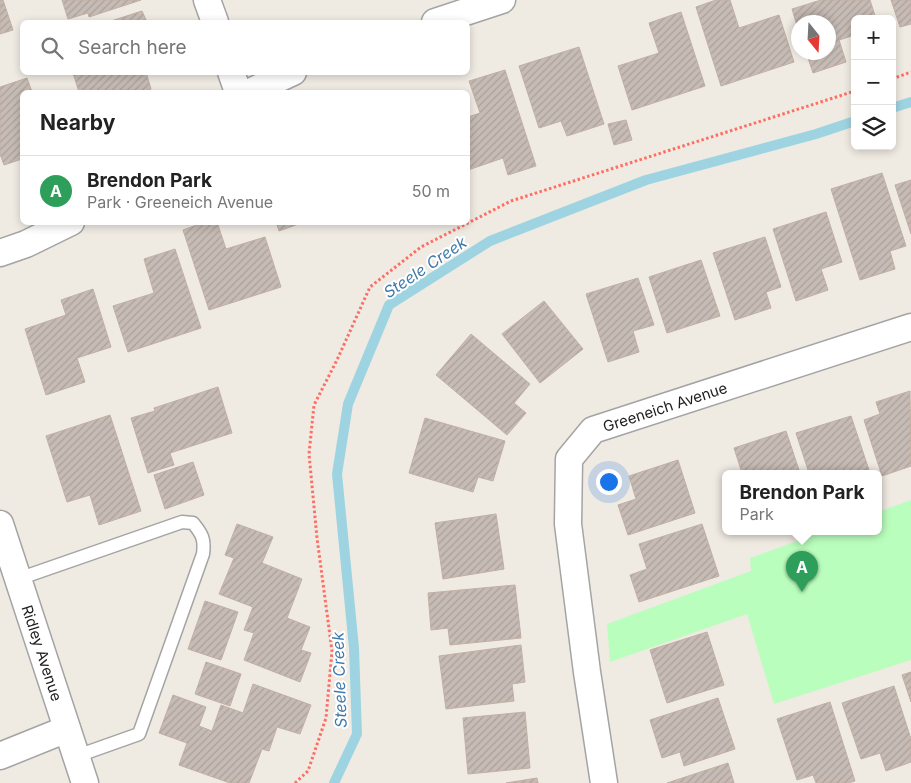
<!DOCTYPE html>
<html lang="en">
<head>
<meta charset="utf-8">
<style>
	:root { --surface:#fff; --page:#f6f6f6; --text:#222; --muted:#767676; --line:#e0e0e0; --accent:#ca0008 }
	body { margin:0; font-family:Inter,sans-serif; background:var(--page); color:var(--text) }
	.controls { position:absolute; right:15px; top:15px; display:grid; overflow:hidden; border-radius:8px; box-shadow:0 2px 8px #0003 }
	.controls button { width:45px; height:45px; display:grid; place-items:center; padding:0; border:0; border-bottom:1px solid var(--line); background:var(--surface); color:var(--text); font:25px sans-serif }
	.compass { position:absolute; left:791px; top:15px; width:45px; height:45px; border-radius:50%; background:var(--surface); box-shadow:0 2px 8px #0003; rotate:162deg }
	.you { position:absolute; left:608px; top:481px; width:18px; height:18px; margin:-12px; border:4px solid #fff; border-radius:50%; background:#1a73e8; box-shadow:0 0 0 8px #1a73e833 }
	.badge { display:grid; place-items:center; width:32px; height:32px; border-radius:50%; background:var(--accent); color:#fff; font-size:16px; font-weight:700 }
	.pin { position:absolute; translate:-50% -41px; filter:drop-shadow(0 1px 2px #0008) }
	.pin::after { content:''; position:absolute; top:26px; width:18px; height:15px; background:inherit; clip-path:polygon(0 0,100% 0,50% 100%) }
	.popup { position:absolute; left:722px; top:470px; width:160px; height:65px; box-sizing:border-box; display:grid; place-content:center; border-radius:8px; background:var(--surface); filter:drop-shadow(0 1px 4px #0005); font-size:16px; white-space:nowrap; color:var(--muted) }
	.popup b { font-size:19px; color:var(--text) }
	.popup::after { content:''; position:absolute; left:50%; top:100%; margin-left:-10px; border:10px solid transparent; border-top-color:var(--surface) }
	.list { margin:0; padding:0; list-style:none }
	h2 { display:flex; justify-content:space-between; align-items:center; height:65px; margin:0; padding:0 20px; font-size:21px }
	h2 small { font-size:16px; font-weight:400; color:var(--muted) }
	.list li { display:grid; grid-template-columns:32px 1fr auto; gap:15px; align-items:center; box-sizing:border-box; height:70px; padding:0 20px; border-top:1px solid var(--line) }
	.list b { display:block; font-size:19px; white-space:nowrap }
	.list p { margin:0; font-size:16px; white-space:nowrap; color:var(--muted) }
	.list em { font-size:16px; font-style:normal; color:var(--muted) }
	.icon { flex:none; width:28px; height:28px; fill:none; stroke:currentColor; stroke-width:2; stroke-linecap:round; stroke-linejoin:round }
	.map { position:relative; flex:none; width:911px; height:783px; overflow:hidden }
	.search { position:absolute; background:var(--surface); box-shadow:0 2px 8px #0003; left:20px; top:20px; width:450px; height:55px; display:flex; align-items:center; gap:12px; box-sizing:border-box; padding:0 18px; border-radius:8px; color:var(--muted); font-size:19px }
	.panel { position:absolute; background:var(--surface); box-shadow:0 2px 8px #0003; left:20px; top:90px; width:450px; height:135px; border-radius:8px }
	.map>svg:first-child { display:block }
	.park { fill:#bafebd }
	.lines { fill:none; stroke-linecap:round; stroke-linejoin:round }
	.stream { stroke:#9ed4e1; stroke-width:10 }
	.building { fill:url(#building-hatch); stroke:#c2afa3 }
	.lane-casing { stroke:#a4a4a4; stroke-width:15 }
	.street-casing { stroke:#a4a4a4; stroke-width:29 }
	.path { stroke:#ff6d63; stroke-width:3; stroke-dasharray:2.5 2.5; stroke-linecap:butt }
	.lane { stroke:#fff; stroke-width:12 }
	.street { stroke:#fff; stroke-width:26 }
	.labels { text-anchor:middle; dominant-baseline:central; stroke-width:4; stroke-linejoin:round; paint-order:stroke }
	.street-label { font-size:15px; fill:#1d1d1d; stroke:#fff }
	.water-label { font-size:16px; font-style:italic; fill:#407aac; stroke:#fff }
</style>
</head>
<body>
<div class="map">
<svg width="911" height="783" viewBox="0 0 911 783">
	<defs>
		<pattern id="building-hatch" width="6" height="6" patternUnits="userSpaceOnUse" patternTransform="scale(1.25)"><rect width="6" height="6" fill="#c7bcb5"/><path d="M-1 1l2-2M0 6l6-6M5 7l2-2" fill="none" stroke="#aaa19b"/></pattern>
	</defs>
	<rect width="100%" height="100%" fill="#efeae2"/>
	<!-- park -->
	<path class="park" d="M 911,500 L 911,660 L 774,704 L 747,614 L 610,662 L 607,624 L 751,571 L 750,558 L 825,531 L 878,531 L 878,512 Z"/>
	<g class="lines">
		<!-- stream -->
		<g class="stream">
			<path d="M 892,108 L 911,102"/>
			<path d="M 334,783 L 357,734 L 354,648 L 337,474 L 348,404 L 389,305 L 490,241 L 646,180 L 816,134 L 855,121"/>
		</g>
	</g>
	<!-- building -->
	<g class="building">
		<path d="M 0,0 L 3,0 L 13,30 L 0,34 Z"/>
		<path d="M 62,0 L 141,0 L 89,17 L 88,13 L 68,19 Z"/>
		<path d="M 716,0 L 730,0 L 739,28 L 779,15 L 794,62 L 721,86 L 696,7 Z"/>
		<path d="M 821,0 L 870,0 L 876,19 L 855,19 L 855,35 L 839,40 L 846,62 L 813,73 L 806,52 L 828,52 L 828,22 L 798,22 L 798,29 L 792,9 Z"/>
		<path d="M 891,0 L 911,0 L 911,24 L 900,27 Z"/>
		<path d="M 142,11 L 147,22 L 108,22 Z"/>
		<path d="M 681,12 L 705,86 L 632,110 L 618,66 L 659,53 L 649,23 Z"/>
		<path d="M 579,47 L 604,124 L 567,136 L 561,121 L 539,128 L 519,66 Z"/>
		<path d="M 505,70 L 536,166 L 508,175 L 503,158 L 468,170 L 468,117 L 480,113 L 469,81 Z"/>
		<path d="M 74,72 L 146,72 L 151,89 L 142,92 L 79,92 L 73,73 Z"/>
		<path d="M 27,78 L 32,92 L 22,92 L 22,159 L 4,165 L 0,154 L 0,87 Z"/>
		<path d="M 626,120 L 632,140 L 614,145 L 608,124 Z"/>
		<path d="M 882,173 L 906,246 L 890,251 L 895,269 L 860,280 L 831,189 Z"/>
		<path d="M 911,180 L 911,234 L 895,185 Z"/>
		<path d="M 826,212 L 842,262 L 821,269 L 828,290 L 796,301 L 773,229 Z"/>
		<path d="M 205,222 L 217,222 L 226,249 L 265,237 L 281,287 L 209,310 L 183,230 Z"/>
		<path d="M 276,222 L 304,222 L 279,231 Z"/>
		<path d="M 765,237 L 781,287 L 766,292 L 771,308 L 735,320 L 713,253 Z"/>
		<path d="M 175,249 L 201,328 L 128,352 L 113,306 L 154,293 L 144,259 Z"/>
		<path d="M 701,260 L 720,316 L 667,333 L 649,277 Z"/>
		<path d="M 638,278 L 654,325 L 633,331 L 639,352 L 608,362 L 586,294 Z"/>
		<path d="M 93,289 L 111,347 L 77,358 L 85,382 L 46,395 L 25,329 L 66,315 L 61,300 Z"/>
		<path d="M 544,301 L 583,349 L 540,383 L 502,334 Z"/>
		<path d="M 471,334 L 530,384 L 514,403 L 526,413 L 507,435 L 436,375 Z"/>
		<path d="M 218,387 L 232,433 L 170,453 L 174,465 L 148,473 L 131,418 L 155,411 L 154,408 Z"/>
		<path d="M 910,391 L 911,466 L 882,476 L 864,420 L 880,414 L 876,402 Z"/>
		<path d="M 110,415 L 141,511 L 99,525 L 90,495 L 67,502 L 46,436 Z"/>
		<path d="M 851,416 L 870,473 L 809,473 L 796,433 Z"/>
		<path d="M 425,418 L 505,441 L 493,481 L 478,477 L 473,492 L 409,473 Z"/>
		<path d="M 786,431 L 800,473 L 742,473 L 734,448 Z"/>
		<path d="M 678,460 L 695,513 L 628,535 L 618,505 L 636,499 L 629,476 Z"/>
		<path d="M 193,462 L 204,495 L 165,509 L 154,475 Z"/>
		<path d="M 496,514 L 504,569 L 443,579 L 435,523 Z"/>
		<path d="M 237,524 L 273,537 L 262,563 L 302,579 L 287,618 L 310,627 L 301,650 L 311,653 L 300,682 L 244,660 L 254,633 L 244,630 L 253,607 L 219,594 L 234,558 L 225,555 Z"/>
		<path d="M 702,524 L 719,576 L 639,602 L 630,575 L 647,569 L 639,544 Z"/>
		<path d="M 515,585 L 521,638 L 450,645 L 448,628 L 431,630 L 428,593 Z"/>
		<path d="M 205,601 L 238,612 L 221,660 L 188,649 Z"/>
		<path d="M 707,632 L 724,685 L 667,703 L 650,650 Z"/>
		<path d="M 521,645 L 525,682 L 512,684 L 514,701 L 446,709 L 439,656 Z"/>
		<path d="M 206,662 L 241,674 L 230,706 L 195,694 Z"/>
		<path d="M 911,672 L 911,702 L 902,675 Z"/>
		<path d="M 253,684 L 311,705 L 300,734 L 277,727 L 269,751 L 262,749 L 249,783 L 230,783 L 179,765 L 187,743 L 159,733 L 173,695 L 206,707 L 199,726 L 212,731 L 221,705 L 243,713 Z"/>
		<path d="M 894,686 L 911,739 L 911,762 L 886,771 L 880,753 L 861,759 L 842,703 Z"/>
		<path d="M 718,698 L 735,749 L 684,766 L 680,752 L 662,758 L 650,720 Z"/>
		<path d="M 830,702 L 855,781 L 848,783 L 816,783 L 813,775 L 797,780 L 777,719 Z"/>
		<path d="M 525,712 L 530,768 L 468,774 L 463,718 Z"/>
		<path d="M 728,763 L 734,783 L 667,783 Z"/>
		<path d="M 537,778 L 538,783 L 506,783 Z"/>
	</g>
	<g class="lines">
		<!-- lane casing -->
		<g class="lane-casing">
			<path id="lane" d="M 18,579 L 182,522 L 193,523 C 202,534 205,539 203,554 L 139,734 L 77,756"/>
		</g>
		<!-- street casing -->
		<g class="street-casing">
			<g id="street">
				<path d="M 207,0 L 215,22"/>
				<path d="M 435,22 L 502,0"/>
				<path d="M 231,72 L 238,92"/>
				<path d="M 250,92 L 293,72"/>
				<path d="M 0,253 L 26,244 L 71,222"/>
				<path d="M 0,524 L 85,783"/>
				<path d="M 0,756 L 67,729"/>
				<path d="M 604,783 L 587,672 L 568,524 L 569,459 L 593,430 L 911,327"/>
			</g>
		</g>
		<!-- path -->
		<g class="path">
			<path d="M 892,79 L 911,72"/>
			<path d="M 295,783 L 308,771 L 326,718 L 332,651 L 317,538 L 309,454 L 314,405 L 337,360 L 370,287 L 421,247 L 511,201 L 855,91"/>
		</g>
		<!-- lane -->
		<use href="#lane" class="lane"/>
		<!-- street -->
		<use href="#street" class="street"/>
	</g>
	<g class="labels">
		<!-- street labels -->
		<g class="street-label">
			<text transform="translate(665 407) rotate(-18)">Greeneich Avenue</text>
			<text transform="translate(42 653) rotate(72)">Ridley Avenue</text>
		</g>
		<!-- water labels -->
		<g class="water-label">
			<text transform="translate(425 267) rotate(-34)">Steele Creek</text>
			<text transform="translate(339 680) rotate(-92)">Steele Creek</text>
		</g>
	</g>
</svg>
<div class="controls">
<button>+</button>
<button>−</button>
<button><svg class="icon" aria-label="layers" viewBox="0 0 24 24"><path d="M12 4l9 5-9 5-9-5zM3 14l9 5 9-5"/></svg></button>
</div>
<svg class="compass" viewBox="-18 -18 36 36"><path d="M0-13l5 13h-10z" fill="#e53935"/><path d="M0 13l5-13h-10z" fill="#767676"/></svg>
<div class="you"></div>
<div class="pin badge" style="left:802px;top:592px;background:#2e9e5b">A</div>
<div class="popup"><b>Brendon Park</b>Park</div>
<div class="search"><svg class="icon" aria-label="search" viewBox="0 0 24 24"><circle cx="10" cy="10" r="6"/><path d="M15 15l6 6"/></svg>Search here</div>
<section class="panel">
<h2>Nearby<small></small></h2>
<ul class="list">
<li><span class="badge" style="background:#2e9e5b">A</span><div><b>Brendon Park</b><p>Park · Greeneich Avenue</p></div><em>50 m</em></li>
</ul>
</section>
</div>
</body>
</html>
